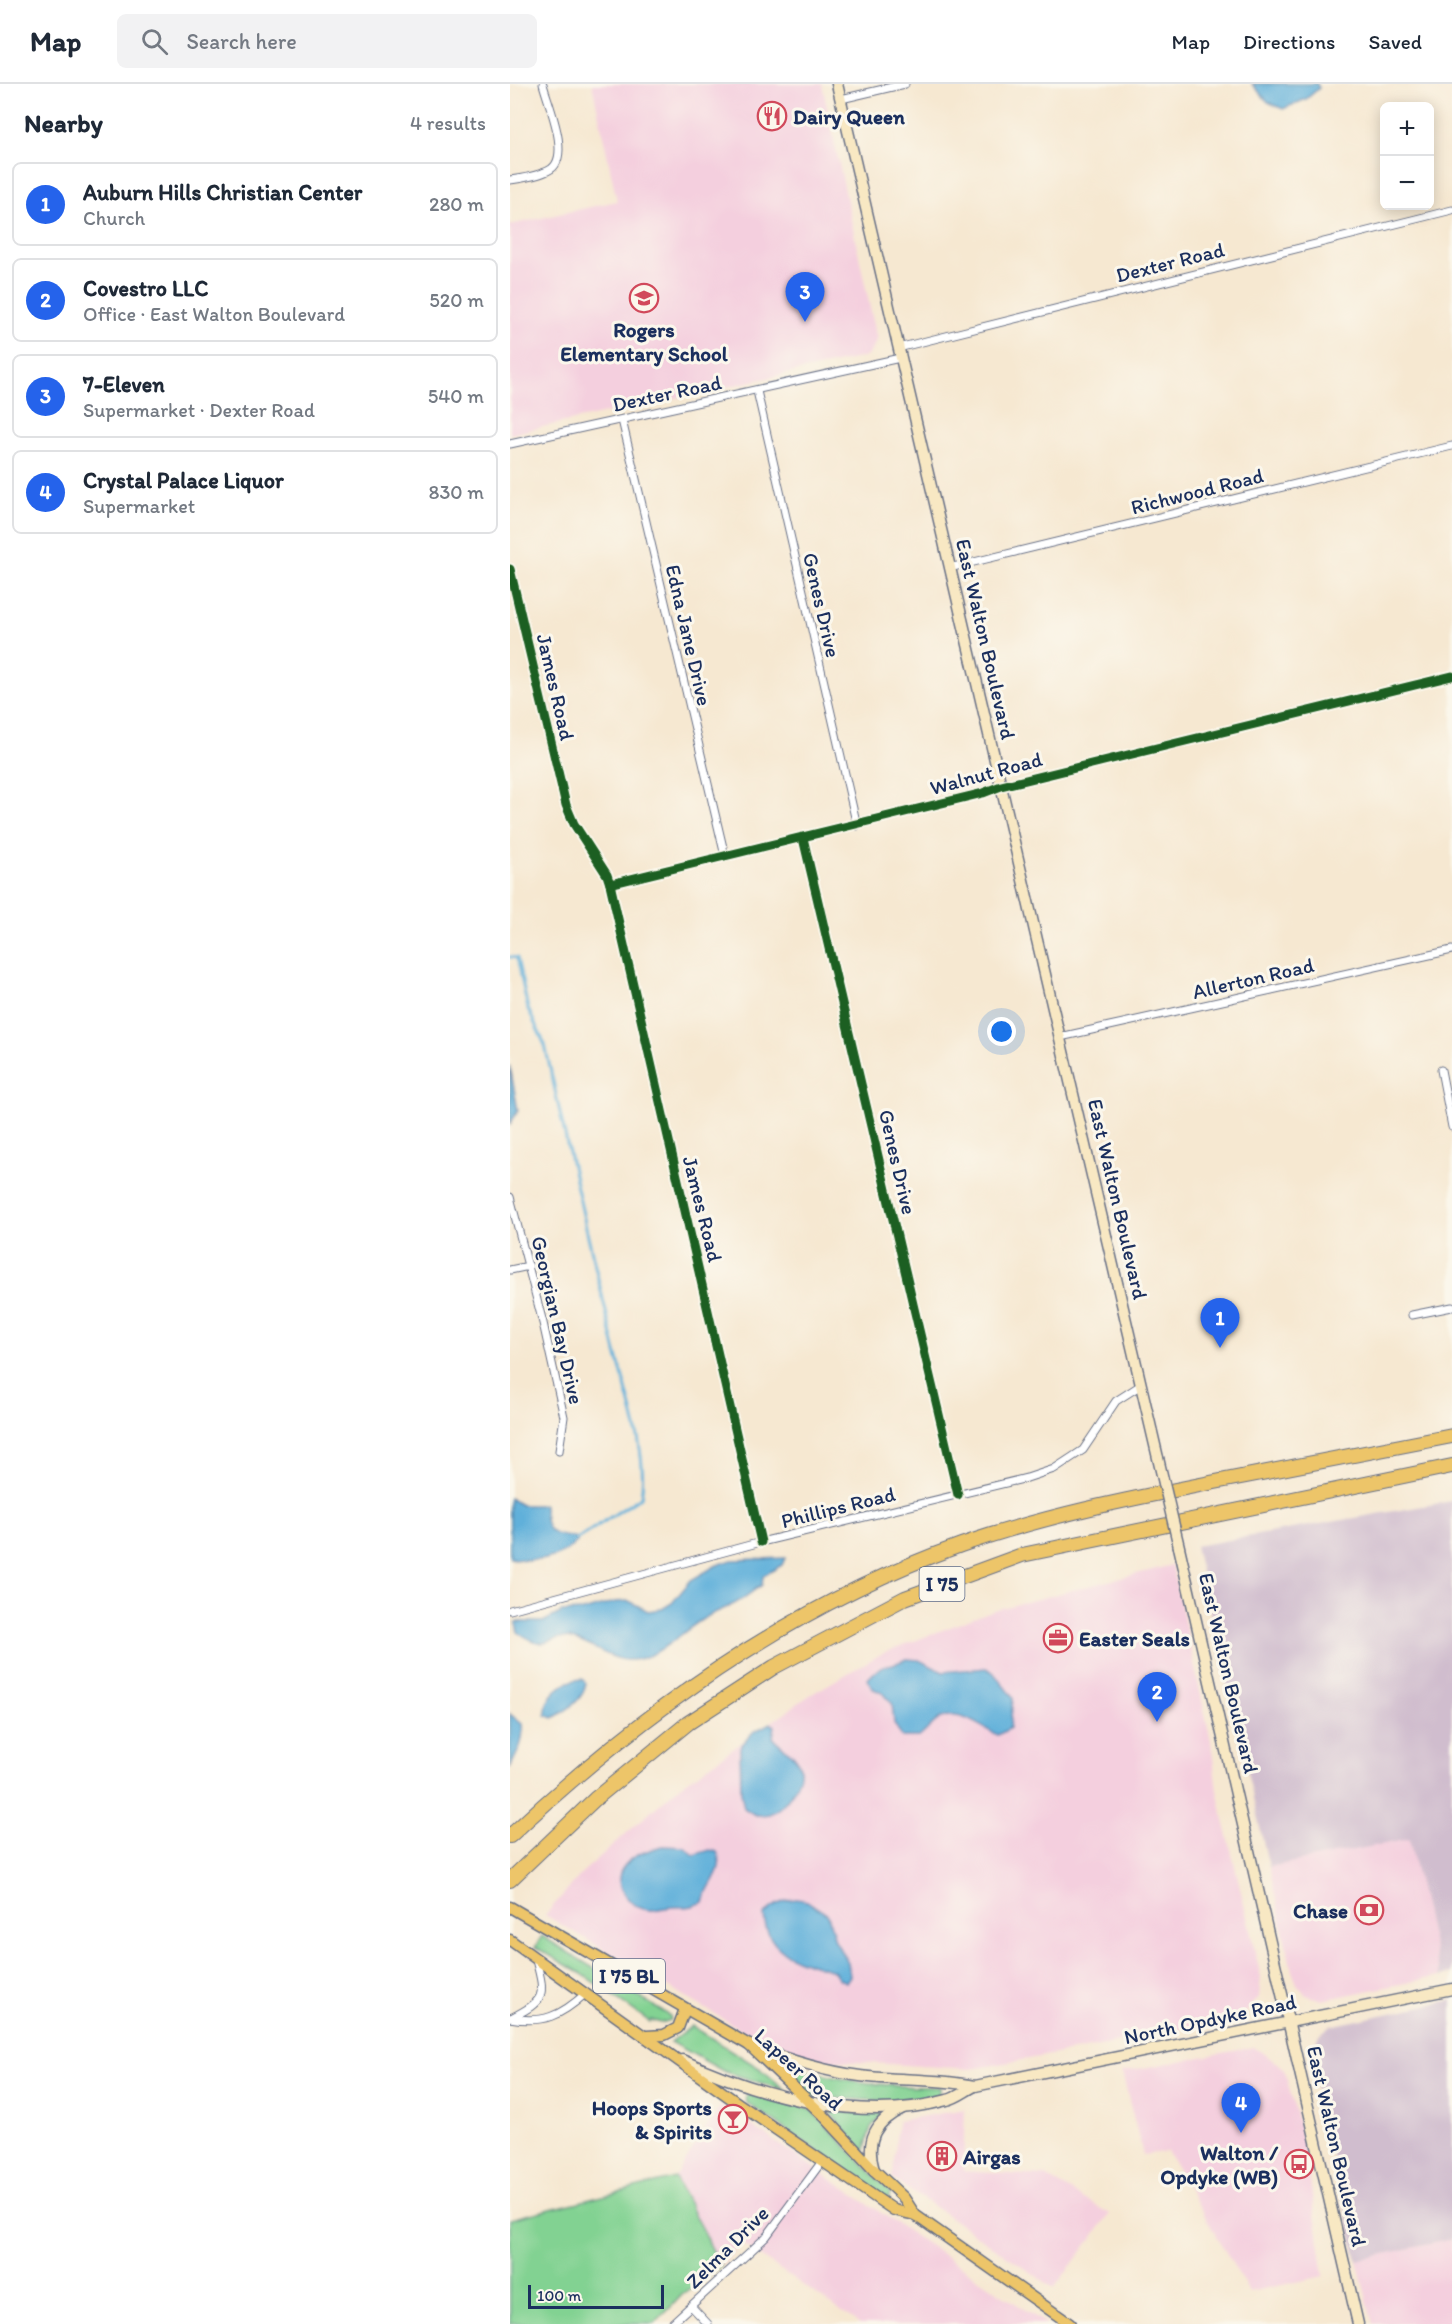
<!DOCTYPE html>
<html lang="en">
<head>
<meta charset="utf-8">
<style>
	:root { --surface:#fff; --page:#f2f2f3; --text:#1f2937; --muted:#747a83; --line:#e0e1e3; --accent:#2563eb }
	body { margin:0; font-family:Itim,sans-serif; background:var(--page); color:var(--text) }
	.controls { position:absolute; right:18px; top:18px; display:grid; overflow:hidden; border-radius:9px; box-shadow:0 3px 15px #0003 }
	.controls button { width:54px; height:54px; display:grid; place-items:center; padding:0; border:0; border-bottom:2px solid var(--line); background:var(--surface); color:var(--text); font:30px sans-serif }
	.scale { position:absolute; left:18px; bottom:15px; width:136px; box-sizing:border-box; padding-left:6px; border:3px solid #1b2f5e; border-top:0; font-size:16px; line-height:21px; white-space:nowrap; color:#1b2f5e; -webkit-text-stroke:4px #fbf7ec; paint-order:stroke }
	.you { position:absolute; left:492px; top:948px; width:21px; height:21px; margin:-15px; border:4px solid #fff; border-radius:50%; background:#1a73e8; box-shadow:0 0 0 9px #1a73e833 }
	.badge { display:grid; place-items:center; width:39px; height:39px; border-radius:50%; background:var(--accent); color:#fff; font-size:20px; font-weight:700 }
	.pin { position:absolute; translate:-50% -50px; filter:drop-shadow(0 2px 3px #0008) }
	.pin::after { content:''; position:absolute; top:32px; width:21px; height:18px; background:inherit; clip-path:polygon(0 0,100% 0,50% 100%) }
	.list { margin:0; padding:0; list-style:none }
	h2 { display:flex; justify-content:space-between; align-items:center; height:78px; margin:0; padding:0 24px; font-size:26px }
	h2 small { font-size:20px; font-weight:400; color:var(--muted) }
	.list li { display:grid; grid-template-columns:39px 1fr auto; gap:18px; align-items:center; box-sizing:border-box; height:84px; margin:0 12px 12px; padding:0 12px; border:2px solid var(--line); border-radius:9px }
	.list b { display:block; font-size:22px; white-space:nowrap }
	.list p { margin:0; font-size:20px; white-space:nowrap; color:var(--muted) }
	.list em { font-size:20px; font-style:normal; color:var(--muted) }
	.icon { flex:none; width:33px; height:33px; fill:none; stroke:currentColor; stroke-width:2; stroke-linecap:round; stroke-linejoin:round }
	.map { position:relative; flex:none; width:942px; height:2240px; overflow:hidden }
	header { display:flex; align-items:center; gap:36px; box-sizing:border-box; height:84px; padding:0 30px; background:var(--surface); border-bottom:2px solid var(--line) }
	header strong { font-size:28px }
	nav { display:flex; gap:33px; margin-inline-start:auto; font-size:21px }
	.search { width:420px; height:54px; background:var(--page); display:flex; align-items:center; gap:15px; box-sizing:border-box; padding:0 21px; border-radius:9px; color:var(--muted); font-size:22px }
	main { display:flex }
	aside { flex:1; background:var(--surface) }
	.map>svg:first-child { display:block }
	.built { fill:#f4cfde }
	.industrial { fill:#d0bdce }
	.green { fill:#82d292; stroke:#4e8078; stroke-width:1.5 }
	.water { fill:#60b0da; stroke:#3e709c; stroke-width:1.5 }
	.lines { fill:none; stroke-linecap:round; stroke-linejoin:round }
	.stream { stroke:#60b0da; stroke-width:3 }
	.minor-casing { stroke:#687086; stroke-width:9 }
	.secondary-casing { stroke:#687086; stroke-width:13 }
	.primary-casing { stroke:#687086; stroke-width:13 }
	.motorway-casing { stroke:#687086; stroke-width:16 }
	.minor { stroke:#fff; stroke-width:7 }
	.secondary { stroke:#f8e8c3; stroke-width:10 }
	.primary { stroke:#edc569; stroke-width:10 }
	.motorway { stroke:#edc569; stroke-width:14 }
	.secondary-bridge-casing { stroke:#687086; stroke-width:13; stroke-linecap:butt }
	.secondary-bridge { stroke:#f8e8c3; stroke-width:10 }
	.cycleway-casing { stroke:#fbf7ec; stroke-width:13 }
	.cycleway { stroke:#1b5e20; stroke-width:9 }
	.labels { text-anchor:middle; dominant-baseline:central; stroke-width:6; stroke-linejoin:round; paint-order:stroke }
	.shield { fill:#fbf7ec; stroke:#5e6b89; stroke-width:1.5 }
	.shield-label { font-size:20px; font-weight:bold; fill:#1b2f5e }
	.poi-label { font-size:21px; font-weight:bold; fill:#1b2f5e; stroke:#fbf7ec; text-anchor:start }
	.street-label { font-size:21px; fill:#1b2f5e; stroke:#fbf7ec }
</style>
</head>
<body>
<header>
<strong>Map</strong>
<div class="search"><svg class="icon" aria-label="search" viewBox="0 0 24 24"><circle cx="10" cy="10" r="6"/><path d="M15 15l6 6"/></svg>Search here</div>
<nav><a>Map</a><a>Directions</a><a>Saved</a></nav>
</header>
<main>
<aside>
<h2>Nearby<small>4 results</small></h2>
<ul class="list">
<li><span class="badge">1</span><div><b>Auburn Hills Christian Center</b><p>Church</p></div><em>280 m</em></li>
<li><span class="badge">2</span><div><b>Covestro LLC</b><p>Office · East Walton Boulevard</p></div><em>520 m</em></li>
<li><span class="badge">3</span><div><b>7-Eleven</b><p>Supermarket · Dexter Road</p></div><em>540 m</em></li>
<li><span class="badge">4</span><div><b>Crystal Palace Liquor</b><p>Supermarket</p></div><em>830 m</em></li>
</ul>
</aside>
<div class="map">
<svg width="942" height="2240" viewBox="0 0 942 2240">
	<rect width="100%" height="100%" fill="#fbf7ec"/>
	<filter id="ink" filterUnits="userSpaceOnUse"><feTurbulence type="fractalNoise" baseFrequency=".0167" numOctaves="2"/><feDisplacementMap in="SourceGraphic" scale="12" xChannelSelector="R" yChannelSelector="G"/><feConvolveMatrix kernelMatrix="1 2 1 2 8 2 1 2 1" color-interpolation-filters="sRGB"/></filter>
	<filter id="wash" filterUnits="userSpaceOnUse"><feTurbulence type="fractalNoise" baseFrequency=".008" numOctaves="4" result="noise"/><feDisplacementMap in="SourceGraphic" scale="24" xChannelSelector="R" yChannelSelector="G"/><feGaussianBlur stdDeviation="1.35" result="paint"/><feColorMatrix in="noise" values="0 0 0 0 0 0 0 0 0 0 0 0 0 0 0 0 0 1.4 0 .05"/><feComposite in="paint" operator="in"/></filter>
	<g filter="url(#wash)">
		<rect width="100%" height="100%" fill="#f6e8d1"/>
		<!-- built -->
		<g class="built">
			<path d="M 82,0 L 312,0 L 367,256 L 358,272 L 0,350 L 0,141 L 107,117 Z"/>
			<path d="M 662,1481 L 701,1657 L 707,1706 L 751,1893 L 749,1913 L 734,1930 L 724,1934 L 580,1964 L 461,1985 L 312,1976 L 272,1964 L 244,1953 L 35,1831 L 76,1785 L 170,1702 L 300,1611 L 373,1569 L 484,1526 Z"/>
			<path d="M 899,1754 L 930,1892 L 812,1916 L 796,1911 L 787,1900 L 782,1887 L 759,1783 Z"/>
			<path d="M 744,1963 L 774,1984 L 796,2069 L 814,2192 L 739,2208 L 657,2067 L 633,2071 L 612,1988 Z"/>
			<path d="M 211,2021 L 536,2240 L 350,2240 L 231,2159 L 211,2182 L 165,2094 Z"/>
			<path d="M 455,2025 L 453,2087 L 535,2092 L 600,2130 L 544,2204 L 382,2094 L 388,2037 Z"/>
			<path d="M 942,2155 L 942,2240 L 863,2240 L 847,2176 Z"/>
		</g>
		<!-- industrial -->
		<g class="industrial">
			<path d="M 942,1417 L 942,1890 L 930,1892 L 899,1755 L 759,1783 L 685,1462 Z"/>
			<path d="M 942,1916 L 942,2155 L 847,2176 L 802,1986 L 803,1964 L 808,1952 L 820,1942 Z"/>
		</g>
		<!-- green -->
		<g class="green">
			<path d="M 32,1852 L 160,1932 L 161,1936 L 151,1939 L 141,1936 L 140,1938 L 72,1890 L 25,1863 Z"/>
			<path d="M 182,1942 L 251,1985 L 277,2007 L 213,1987 L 161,1958 Z"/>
			<path d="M 273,1980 C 325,1996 376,2004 430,2003 L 430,2011 L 378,2017 L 304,2013 L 271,1985 Z"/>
			<path d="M 238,2010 L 299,2024 L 380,2108 L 379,2114 L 374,2113 L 237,2019 L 236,2012 Z"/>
			<path d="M 318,2026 L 374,2030 L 361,2043 L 354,2068 Z"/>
			<path d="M 165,2094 L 211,2182 L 172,2211 L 145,2240 L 0,2240 L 0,2135 Z"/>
		</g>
		<!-- water -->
		<g class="water">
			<path d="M 742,0 L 807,0 L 809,4 L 796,15 L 773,25 L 758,18 Z"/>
			<path d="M 0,982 L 8,1027 L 0,1040 Z"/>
			<path d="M 0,1414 L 11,1421 L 34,1421 C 34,1445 38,1452 64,1453 L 67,1458 C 46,1478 27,1478 0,1474 Z"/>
			<path d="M 275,1474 L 272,1481 L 253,1492 L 252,1501 C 242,1507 233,1516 222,1521 C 212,1526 202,1529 193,1535 C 170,1549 146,1577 118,1576 C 99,1575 81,1560 62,1555 C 37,1548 43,1572 8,1548 L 6,1538 L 33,1538 L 52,1528 L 73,1527 L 105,1518 L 119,1517 L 138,1527 L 152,1525 L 162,1519 L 181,1496 L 207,1481 L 222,1476 Z"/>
			<path d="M 397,1575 L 409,1576 L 433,1588 L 476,1584 L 483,1588 L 503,1614 L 500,1644 L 488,1651 C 470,1644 452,1625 431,1634 C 423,1638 416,1648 409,1653 L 392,1653 L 384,1639 L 382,1619 L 374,1610 L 362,1604 L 358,1595 C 372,1579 379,1583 397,1575 Z"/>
			<path d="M 72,1595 L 76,1599 C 74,1616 57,1626 43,1634 L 36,1631 C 34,1612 53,1596 72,1595 Z"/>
			<path d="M 0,1630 L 12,1640 C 15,1658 7,1669 0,1684 Z"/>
			<path d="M 260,1639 L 265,1642 L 263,1653 C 269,1663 285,1668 289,1680 C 295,1696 274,1725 259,1730 C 255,1731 249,1731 245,1731 L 234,1724 L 231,1708 L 230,1663 L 243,1648 Z"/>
			<path d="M 153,1762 L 174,1763 L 184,1771 L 200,1766 L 207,1768 C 216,1787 197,1800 193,1818 C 177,1825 177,1822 162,1823 C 154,1823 146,1827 138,1826 C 121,1824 102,1802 112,1785 C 121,1771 138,1766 153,1762 Z"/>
			<path d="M 287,1815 L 297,1817 L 318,1831 L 325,1857 L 338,1879 L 340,1892 L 336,1898 L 329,1895 L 324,1887 C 292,1877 257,1872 254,1831 C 263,1821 273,1816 287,1815 Z"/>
		</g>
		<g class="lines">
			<!-- stream -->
			<path class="stream" d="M 0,873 L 7,874 L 18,925 L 35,961 C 57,1061 79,1161 104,1260 C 114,1302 139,1370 131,1413 L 66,1456"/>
		</g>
	</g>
	<g filter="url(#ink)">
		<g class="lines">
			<!-- minor casing -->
			<g class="minor-casing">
				<g id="minor">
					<path d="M 331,15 L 395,0"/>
					<path d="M 0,96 C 13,94 30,92 41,85 C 61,71 38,20 33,0"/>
					<path d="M 388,264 L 942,126"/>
					<path d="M 247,307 L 347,742"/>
					<path d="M 112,336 L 215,772"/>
					<path d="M 0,360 L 390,274"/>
					<path d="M 439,484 L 942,362"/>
					<path d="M 0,485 L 56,721 L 64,740 L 97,791 L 100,800 L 251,1458"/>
					<path d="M 293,754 L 448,1411"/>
					<path d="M 100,800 L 473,709 L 491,702 L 942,592"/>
					<path d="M 550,953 L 942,866"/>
					<path d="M 931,986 L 942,1043"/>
					<path d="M 0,1113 L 33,1239 L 54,1333 L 49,1367"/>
					<path d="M 0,1186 L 19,1182"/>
					<path d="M 902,1231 L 942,1223"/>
					<path d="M 0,1526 L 251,1458 L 517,1394 L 544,1385 L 573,1366 L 606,1317 L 631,1301"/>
					<path d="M 0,1934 C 33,1940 51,1932 76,1909"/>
					<path d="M 1,1934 C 35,1916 36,1913 26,1876"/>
					<path d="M 181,2222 L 198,2240"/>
					<path d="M 161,2240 L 256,2153 L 313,2076"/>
				</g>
			</g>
			<!-- secondary casing -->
			<g class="secondary-casing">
				<g id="secondary">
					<path d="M 327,0 L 648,1374"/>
					<path d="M 669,1463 L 848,2240"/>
					<path d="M 239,1961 C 275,1975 312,1987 350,1992 C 389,1997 427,1994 465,2002"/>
					<path d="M 172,1976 C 250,2012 351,2040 437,2016 C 447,2014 456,2006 465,2002 L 942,1905"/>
					<path d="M 364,2086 C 355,2056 365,2037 393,2024"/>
				</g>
			</g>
			<!-- primary casing -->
			<g class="primary-casing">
				<g id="primary">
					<path d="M 0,1823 L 239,1961 L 315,2033 L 364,2086 L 394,2114 L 405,2131 L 560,2240"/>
					<path d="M 0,1856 L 229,2020 L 384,2126 L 405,2131"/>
					<path d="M 137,1952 L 154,1951 L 168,1944 L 175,1925"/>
				</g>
			</g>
			<!-- motorway casing -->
			<g class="motorway-casing">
				<g id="motorway">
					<path d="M 0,1752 C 130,1630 281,1521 451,1461 C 534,1432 619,1415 705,1398 C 784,1383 863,1368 942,1352"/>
					<path d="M 0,1796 L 85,1715 L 178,1639 L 264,1583 L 395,1514 L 512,1471 L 942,1382"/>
				</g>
			</g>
			<!-- minor -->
			<use href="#minor" class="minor"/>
			<!-- secondary -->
			<use href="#secondary" class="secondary"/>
			<!-- primary -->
			<use href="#primary" class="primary"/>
			<!-- motorway -->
			<use href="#motorway" class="motorway"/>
			<!-- secondary-bridge casing -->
			<g class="secondary-bridge-casing">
				<path id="secondary-bridge" d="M 648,1374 L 669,1463"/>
			</g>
			<!-- secondary-bridge -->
			<use href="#secondary-bridge" class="secondary-bridge"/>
			<!-- cycleway casing -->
			<g class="cycleway-casing">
				<g id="cycleway">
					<path d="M 0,485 L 56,721 L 64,740 L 97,791 L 100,800 L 251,1458"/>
					<path d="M 293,754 L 448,1411"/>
					<path d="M 100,800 L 473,709 L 491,702 L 942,592"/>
				</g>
			</g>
			<!-- cycleway -->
			<use href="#cycleway" class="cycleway"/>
		</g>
	</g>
	<!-- icons -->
	<defs>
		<g id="restaurant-ring" transform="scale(1.5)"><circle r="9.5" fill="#fbf7ec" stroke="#d1495b" stroke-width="1.5"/><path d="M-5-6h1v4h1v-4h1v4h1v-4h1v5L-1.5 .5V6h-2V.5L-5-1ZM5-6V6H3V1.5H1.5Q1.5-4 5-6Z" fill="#d1495b"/></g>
		<g id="school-ring" transform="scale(1.5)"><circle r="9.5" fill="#fbf7ec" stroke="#d1495b" stroke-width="1.5"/><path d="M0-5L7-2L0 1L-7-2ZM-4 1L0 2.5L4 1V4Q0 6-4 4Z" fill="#d1495b"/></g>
		<g id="office-ring" transform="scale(1.5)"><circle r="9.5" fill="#fbf7ec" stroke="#d1495b" stroke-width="1.5"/><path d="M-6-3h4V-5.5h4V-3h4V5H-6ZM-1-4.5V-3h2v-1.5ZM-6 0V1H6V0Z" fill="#d1495b"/></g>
		<g id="bank-ring" transform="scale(1.5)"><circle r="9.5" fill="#fbf7ec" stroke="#d1495b" stroke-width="1.5"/><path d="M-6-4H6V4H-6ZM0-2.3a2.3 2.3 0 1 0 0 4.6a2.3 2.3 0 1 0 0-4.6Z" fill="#d1495b"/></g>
		<g id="bar-ring" transform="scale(1.5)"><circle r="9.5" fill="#fbf7ec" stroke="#d1495b" stroke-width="1.5"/><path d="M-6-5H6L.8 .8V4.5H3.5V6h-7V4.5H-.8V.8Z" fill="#d1495b"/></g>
		<g id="building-ring" transform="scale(1.5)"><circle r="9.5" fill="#fbf7ec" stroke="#d1495b" stroke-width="1.5"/><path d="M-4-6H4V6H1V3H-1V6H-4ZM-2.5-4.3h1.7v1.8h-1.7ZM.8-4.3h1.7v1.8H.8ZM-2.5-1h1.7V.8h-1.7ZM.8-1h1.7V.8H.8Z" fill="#d1495b"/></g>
		<g id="bus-ring" transform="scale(1.5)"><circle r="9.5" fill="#fbf7ec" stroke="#d1495b" stroke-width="1.5"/><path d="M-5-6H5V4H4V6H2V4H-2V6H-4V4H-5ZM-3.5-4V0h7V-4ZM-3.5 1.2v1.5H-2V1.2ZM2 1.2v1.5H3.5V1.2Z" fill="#d1495b"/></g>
	</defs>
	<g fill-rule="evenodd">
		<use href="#restaurant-ring" x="262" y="32"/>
		<use href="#school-ring" x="134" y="214"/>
		<use href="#office-ring" x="548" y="1554"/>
		<use href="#bank-ring" x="859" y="1826"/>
		<use href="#bar-ring" x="223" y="2035"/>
		<use href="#building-ring" x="432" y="2072"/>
		<use href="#bus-ring" x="789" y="2080"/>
	</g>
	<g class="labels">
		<!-- shield labels -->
		<g class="shield">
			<rect x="409.5" y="1483" width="45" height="34" rx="4.5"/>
			<rect x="83" y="1875" width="72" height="34" rx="4.5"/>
		</g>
		<g class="shield-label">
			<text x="432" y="1500">I 75</text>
			<text x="119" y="1892">I 75 BL</text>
		</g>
		<!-- poi labels -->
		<g class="poi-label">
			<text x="283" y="32">Dairy Queen</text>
			<text x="134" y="245" text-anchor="middle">Rogers<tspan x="134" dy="24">Elementary School</tspan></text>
			<text x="569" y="1554">Easter Seals</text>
			<text x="838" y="1826" text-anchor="end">Chase</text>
			<text x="202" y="2023" text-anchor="end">Hoops Sports<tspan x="202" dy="24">&amp; Spirits</tspan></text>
			<text x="768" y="2068" text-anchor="end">Walton /<tspan x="768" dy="24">Opdyke (WB)</tspan></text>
			<text x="453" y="2072">Airgas</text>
		</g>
		<!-- street labels -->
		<g class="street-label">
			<text transform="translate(660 178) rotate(-14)">Dexter Road</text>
			<text transform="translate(157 309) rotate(-12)">Dexter Road</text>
			<text transform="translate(687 407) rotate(-14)">Richwood Road</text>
			<text transform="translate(312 521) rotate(77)">Genes Drive</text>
			<text transform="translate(179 551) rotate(77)">Edna Jane Drive</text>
			<text transform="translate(476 555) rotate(77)">East Walton Boulevard</text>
			<text transform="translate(46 603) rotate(77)">James Road</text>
			<text transform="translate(476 689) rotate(-15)">Walnut Road</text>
			<text transform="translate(743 894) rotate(-13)">Allerton Road</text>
			<text transform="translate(388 1078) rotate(77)">Genes Drive</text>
			<text transform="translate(608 1115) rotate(77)">East Walton Boulevard</text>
			<text transform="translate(193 1125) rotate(76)">James Road</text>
			<text transform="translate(48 1236) rotate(77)">Georgian Bay Drive</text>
			<text transform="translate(328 1423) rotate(-14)">Phillips Road</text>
			<text transform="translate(719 1589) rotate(77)">East Walton Boulevard</text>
			<text transform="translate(700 1935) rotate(-12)">North Opdyke Road</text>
			<text transform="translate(289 1985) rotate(42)">Lapeer Road</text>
			<text transform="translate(827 2062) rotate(77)">East Walton Boulevard</text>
			<text transform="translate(217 2163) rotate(-45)">Zelma Drive</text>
		</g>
	</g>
</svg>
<div class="controls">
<button>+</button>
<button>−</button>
</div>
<div class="scale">100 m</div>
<div class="you"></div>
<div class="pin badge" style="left:710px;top:1264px">1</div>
<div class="pin badge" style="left:647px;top:1638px">2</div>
<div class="pin badge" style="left:295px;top:238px">3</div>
<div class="pin badge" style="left:731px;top:2049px">4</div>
</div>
</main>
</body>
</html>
